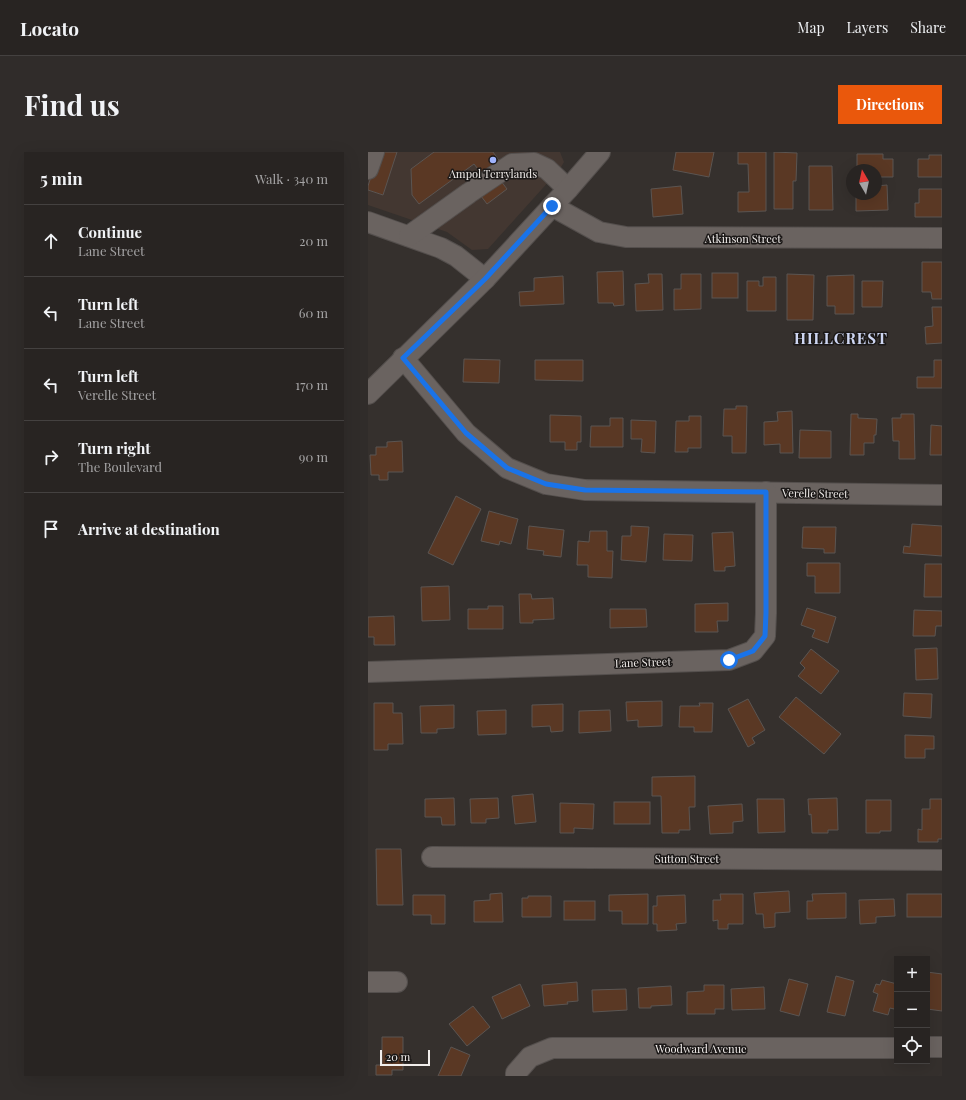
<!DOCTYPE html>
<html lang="en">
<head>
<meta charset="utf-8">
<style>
	:root { --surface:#282422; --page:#302c2a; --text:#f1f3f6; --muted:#a5a4a5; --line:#444140; --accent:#ea580c }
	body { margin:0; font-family:"Playfair Display",serif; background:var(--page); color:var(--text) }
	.controls { position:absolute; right:12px; bottom:12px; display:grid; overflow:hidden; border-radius:0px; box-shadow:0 4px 16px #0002 }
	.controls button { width:36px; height:36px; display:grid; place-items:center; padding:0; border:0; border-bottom:1px solid var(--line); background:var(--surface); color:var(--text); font:20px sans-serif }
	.compass { position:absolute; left:478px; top:12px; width:36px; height:36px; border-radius:50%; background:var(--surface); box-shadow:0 4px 16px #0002; rotate:351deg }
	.scale { position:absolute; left:12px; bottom:10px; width:50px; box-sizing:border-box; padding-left:4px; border:2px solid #f1edeb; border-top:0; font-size:11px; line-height:14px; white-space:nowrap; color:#f1edeb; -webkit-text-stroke:3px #1b1817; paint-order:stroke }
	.stop { position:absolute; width:12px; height:12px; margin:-9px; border:3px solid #1a73e8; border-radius:50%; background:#fff }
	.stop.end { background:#1a73e8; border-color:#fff; box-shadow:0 1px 4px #0008 }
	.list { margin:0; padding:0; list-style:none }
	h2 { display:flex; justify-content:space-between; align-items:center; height:52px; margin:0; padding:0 16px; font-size:17px }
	h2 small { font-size:13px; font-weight:400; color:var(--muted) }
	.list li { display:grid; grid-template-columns:26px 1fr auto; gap:12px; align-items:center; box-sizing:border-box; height:72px; padding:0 16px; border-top:1px solid var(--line) }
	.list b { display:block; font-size:15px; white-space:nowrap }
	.list p { margin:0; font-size:13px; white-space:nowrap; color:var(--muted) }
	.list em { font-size:13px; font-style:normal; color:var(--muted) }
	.icon { flex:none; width:22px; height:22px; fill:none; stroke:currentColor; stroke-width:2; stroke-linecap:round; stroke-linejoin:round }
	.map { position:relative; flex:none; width:574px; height:924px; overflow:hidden; border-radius:0px }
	header { display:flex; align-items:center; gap:24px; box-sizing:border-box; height:56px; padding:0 20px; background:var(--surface); border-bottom:1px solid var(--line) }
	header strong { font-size:19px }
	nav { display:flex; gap:22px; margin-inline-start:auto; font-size:14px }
	.intro { display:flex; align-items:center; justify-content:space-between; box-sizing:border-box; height:96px; padding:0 24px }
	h1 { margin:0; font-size:28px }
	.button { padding:10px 18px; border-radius:0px; background:var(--accent); color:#fff; font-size:14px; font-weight:700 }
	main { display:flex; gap:24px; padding:0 24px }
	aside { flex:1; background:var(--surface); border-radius:0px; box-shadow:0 4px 16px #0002 }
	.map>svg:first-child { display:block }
	.built { fill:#433731 }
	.building { fill:#5a3824; stroke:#5b5552 }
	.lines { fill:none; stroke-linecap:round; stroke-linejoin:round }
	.minor-casing { stroke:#544f4d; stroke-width:22 }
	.minor { stroke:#6a6360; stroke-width:20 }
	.route { stroke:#1a73e8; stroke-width:5 }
	.poi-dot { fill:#9fb3fd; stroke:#1b1817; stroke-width:1.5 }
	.labels { text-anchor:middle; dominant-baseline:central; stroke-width:3; stroke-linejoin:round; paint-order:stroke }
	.poi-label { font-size:11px; fill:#f1edeb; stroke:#1b1817 }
	.street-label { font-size:11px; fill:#f1edeb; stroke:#1b1817 }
	.district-label { font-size:15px; font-weight:bold; letter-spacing:1px; fill:#ced6f2; stroke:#1b1817 }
</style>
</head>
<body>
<header>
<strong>Locato</strong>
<nav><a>Map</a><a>Layers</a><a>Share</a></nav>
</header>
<div class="intro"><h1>Find us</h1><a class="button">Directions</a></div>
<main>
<aside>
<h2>5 min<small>Walk · 340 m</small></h2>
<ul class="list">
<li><svg class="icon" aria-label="ahead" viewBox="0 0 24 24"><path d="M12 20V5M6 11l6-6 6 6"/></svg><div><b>Continue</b><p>Lane Street</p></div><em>20 m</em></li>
<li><svg class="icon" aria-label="left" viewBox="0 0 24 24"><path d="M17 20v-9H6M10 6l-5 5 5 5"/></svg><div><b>Turn left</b><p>Lane Street</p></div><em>60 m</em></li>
<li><svg class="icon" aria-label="left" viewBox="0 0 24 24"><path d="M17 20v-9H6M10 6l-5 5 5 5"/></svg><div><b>Turn left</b><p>Verelle Street</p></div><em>170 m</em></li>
<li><svg class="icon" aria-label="right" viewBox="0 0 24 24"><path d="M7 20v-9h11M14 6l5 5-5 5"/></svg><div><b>Turn right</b><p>The Boulevard</p></div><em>90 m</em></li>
<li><svg class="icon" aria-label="arrive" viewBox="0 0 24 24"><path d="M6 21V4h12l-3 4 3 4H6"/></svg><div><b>Arrive at destination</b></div></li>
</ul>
</aside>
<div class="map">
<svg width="574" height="924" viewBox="0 0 574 924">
	<rect width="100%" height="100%" fill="#35302d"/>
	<!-- built -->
	<path class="built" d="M 0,0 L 192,0 L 196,10 L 192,17 L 120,97 L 104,98 L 79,80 L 0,53 Z"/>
	<!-- building -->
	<g class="building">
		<path d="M 11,0 L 29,0 L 15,43 L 0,38 L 0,34 Z"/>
		<path d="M 66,0 L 125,0 L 134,13 L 117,26 L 106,12 L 51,52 L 44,43 L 43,17 Z"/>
		<path d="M 308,0 L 346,0 L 341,25 L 305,18 Z"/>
		<path d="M 370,0 L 398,0 L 398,59 L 370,60 L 370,40 L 381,40 L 380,12 L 370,12 Z"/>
		<path d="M 406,0 L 429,1 L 428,29 L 425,29 L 425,57 L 406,57 Z"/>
		<path d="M 489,2 L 515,2 L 515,7 L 525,7 L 525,25 L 508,25 L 508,18 L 489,18 Z"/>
		<path d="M 561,3 L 574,3 L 574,25 L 550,25 L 550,7 L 561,7 Z"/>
		<path d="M 441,14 L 464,14 L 465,58 L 441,58 Z"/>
		<path d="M 130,25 L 139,37 L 119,52 L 110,40 Z"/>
		<path d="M 519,33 L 520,58 L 488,59 L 488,42 L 508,42 L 508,34 Z"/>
		<path d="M 313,34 L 315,62 L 285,65 L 283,37 Z"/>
		<path d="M 551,37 L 574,37 L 574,65 L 547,65 L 547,51 L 551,51 Z"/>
		<path d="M 554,110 L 574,110 L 574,147 L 564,147 L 563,140 L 554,140 Z"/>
		<path d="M 255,119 L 256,153 L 246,154 L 245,151 L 230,151 L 229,120 Z"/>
		<rect x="344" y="121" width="26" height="25"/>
		<path d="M 280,122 L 294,122 L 295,158 L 268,159 L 267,132 L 281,131 Z"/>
		<path d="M 313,122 L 333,122 L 333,157 L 306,158 L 306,137 L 313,137 Z"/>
		<path d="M 419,122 L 446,123 L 445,168 L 419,168 Z"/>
		<path d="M 486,123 L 486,162 L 467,162 L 467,154 L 459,154 L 459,124 Z"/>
		<path d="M 195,124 L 196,152 L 152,154 L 151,140 L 166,139 L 166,126 Z"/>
		<path d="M 395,125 L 408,125 L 408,159 L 379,159 L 379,129 L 391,129 L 391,134 L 395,134 Z"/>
		<path d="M 494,129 L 515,129 L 514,155 L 494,155 Z"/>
		<path d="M 564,155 L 574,155 L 574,191 L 558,192 L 557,175 L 565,174 Z"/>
		<path d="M 96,207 L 132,208 L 131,231 L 95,230 Z"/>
		<path d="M 167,208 L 215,208 L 215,229 L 167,228 Z"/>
		<path d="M 566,208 L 574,208 L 574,236 L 549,236 L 549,225 L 566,225 Z"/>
		<path d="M 368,254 L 379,254 L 378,301 L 364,301 L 364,284 L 355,284 L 356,257 L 368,257 Z"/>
		<path d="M 424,259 L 425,301 L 412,301 L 412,292 L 396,293 L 396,270 L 410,269 L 409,260 Z"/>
		<path d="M 483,262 L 490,262 L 490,266 L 509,267 L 508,283 L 506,283 L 506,291 L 496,291 L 496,303 L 482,303 Z"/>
		<path d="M 533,262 L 546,262 L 547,307 L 531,307 L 531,289 L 525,289 L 524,266 L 533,266 Z"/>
		<path d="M 182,263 L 213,264 L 213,290 L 209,290 L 209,298 L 197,298 L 197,290 L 182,290 Z"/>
		<path d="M 321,264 L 333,264 L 333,296 L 320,296 L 320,300 L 307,300 L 308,269 L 321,269 Z"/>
		<path d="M 242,266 L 255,266 L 255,295 L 222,295 L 223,274 L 242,274 Z"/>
		<path d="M 263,268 L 288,269 L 287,301 L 273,300 L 274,287 L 263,287 Z"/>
		<path d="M 563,273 L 574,274 L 574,303 L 562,303 Z"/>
		<path d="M 432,278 L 463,279 L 463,306 L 431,306 Z"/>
		<path d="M 34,289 L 35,320 L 20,320 L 20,328 L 11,328 L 11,323 L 3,323 L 2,303 L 8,303 L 8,295 L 19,295 L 19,290 Z"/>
		<path d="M 88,344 L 113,357 L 85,413 L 60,401 Z"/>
		<path d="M 121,359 L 150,367 L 143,392 L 132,389 L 131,393 L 113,389 Z"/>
		<path d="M 544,372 L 574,374 L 574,404 L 535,401 L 536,394 L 542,395 Z"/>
		<path d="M 161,374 L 196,378 L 193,405 L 175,403 L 176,399 L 159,397 Z"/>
		<path d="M 263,374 L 281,375 L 278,410 L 253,408 L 254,384 L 263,384 Z"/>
		<path d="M 435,375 L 468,375 L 467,401 L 456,401 L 456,397 L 434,396 Z"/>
		<path d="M 222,379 L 239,379 L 239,399 L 245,399 L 244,426 L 220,425 L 220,413 L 209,413 L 210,389 L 221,390 Z"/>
		<path d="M 365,380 L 367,414 L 357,415 L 357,419 L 346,419 L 344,381 Z"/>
		<path d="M 296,382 L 325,383 L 324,409 L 295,408 Z"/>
		<path d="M 439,411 L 472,411 L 472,441 L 447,441 L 447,424 L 439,424 Z"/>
		<path d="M 557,412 L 574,412 L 574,445 L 556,445 Z"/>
		<path d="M 81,434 L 82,468 L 54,469 L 53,435 Z"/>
		<path d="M 151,442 L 163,442 L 164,447 L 185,446 L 186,467 L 165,468 L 165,471 L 152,471 Z"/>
		<path d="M 360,451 L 360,469 L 349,469 L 350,480 L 327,480 L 327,452 Z"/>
		<path d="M 120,454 L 135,454 L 135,477 L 100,477 L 100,457 L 120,457 Z"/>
		<path d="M 439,456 L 468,465 L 460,491 L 444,485 L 447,478 L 433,473 Z"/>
		<path d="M 242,457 L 278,457 L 279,475 L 242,476 Z"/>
		<path d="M 546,458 L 574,459 L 574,474 L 568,474 L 567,484 L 545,484 Z"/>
		<path d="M 26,464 L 27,493 L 6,493 L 6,485 L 0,485 L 0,465 Z"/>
		<path d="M 569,496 L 570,527 L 548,528 L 547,497 Z"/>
		<path d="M 443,497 L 471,519 L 453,542 L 430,524 L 437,516 L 432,511 Z"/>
		<path d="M 536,541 L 564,542 L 563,566 L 535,564 Z"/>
		<path d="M 428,545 L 473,582 L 456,602 L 411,565 Z"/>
		<path d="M 380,547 L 397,578 L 384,586 L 387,591 L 380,595 L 360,557 Z"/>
		<path d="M 294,549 L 294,574 L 270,575 L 270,568 L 259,569 L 258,550 Z"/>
		<path d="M 6,551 L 25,551 L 25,561 L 34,561 L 35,592 L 20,592 L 20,598 L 6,598 Z"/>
		<path d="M 331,551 L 345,551 L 344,580 L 326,580 L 326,575 L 311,575 L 312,554 L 332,554 Z"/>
		<path d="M 195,552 L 195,579 L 183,580 L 182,574 L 164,575 L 164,553 Z"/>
		<path d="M 86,553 L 86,576 L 69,577 L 69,581 L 53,581 L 52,554 Z"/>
		<path d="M 138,558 L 138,582 L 110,583 L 109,559 Z"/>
		<path d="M 242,558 L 243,579 L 211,581 L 211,559 Z"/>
		<path d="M 537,583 L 566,584 L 566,597 L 557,597 L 557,606 L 537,606 Z"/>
		<path d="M 327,624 L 327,655 L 321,655 L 322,678 L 311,678 L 311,681 L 294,681 L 293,644 L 284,644 L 284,625 Z"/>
		<path d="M 165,642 L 168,670 L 147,672 L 144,644 Z"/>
		<path d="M 86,646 L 87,673 L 74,673 L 73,665 L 57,665 L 57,647 Z"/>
		<path d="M 130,646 L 131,666 L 118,667 L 118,671 L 103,671 L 102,647 Z"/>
		<path d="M 469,646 L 470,678 L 460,678 L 460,681 L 444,681 L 443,662 L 441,663 L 440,647 Z"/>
		<path d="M 389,647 L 416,647 L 417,680 L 390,681 Z"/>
		<path d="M 562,647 L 574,647 L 574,687 L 570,687 L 570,690 L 550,690 L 550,677 L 554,678 L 554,657 L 562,657 Z"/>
		<path d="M 498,648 L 523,648 L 523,679 L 512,679 L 512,681 L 498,681 Z"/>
		<rect x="246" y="650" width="36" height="22"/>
		<path d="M 192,651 L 226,652 L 225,677 L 206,676 L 206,681 L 192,681 Z"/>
		<path d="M 374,652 L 375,669 L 365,670 L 365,681 L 342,682 L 340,654 Z"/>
		<path d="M 8,697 L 33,697 L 35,753 L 9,753 Z"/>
		<path d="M 421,739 L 422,760 L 407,761 L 407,775 L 396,776 L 395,762 L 388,762 L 386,741 Z"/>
		<path d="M 134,741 L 135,770 L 106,770 L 106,749 L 122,748 L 122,742 Z"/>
		<path d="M 478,741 L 478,766 L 439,767 L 439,749 L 445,749 L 444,742 Z"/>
		<path d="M 280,742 L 280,772 L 254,772 L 254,759 L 241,759 L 241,743 Z"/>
		<path d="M 352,742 L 375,742 L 375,772 L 360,772 L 360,777 L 350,777 L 350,768 L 345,769 L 345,748 L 353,748 Z"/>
		<rect x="539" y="742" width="35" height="23"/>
		<path d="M 45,743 L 77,743 L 77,772 L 63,772 L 63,763 L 45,763 Z"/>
		<path d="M 317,743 L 318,771 L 308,772 L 309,778 L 289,779 L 289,772 L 285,772 L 285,754 L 289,754 L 289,744 Z"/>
		<path d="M 160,744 L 183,744 L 183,765 L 154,765 L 154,746 L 160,746 Z"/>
		<path d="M 526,747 L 527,764 L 508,765 L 508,771 L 492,772 L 491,748 Z"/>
		<rect x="196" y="749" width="31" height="19"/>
		<path d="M 559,820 L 574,822 L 574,859 L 559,857 Z"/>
		<path d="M 468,824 L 486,829 L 477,864 L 459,860 Z"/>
		<path d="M 421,827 L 440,832 L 431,864 L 412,859 Z"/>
		<path d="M 514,828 L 529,832 L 529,847 L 526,857 L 522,856 L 520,863 L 505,859 L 510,842 L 505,840 L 508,832 L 512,833 Z"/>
		<path d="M 209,830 L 210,849 L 199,850 L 200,852 L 176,854 L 174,833 Z"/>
		<path d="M 152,832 L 162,854 L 134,867 L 124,845 Z"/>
		<path d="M 336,833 L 356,833 L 356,857 L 347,857 L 347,862 L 319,862 L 319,840 L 336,839 Z"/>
		<path d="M 303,834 L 304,853 L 283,854 L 283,856 L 271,856 L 270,836 Z"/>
		<path d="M 396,835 L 397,857 L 364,858 L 363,837 Z"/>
		<path d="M 258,837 L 259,858 L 225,860 L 224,838 Z"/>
		<path d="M 105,854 L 122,875 L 99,894 L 81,872 Z"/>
		<path d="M 14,885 L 35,885 L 35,918 L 24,918 L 24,923 L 8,923 L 8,913 L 14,913 Z"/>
		<path d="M 83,895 L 102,903 L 93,924 L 70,924 Z"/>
	</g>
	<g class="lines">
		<!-- minor casing -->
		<g class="minor-casing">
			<g id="minor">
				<path d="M 0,17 L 6,0"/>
				<path d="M 184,54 L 231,80 L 258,85 L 574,86"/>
				<path d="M 0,70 L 73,96 L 88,104 L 117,127"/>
				<path d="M 41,84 L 101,41 L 144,12 L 166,11 L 179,17 L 200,37"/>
				<path d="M 35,206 L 98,281 L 139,316 L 178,332 L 217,338 L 574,343"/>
				<path d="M 0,242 L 117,127 L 200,37 L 232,0"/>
				<path d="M 0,520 L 361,508 L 385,499 L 397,484 L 398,461 L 398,340"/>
				<path d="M 64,705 L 574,708"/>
				<path d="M 0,830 L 29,830"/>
				<path d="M 559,895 L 574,895"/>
				<path d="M 148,924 L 148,921 L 162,905 L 184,896 L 529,896"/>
			</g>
		</g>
		<!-- minor -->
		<use href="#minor" class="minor"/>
	</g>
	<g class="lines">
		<!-- route -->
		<path class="route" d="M 184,54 L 117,127 L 35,206 L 98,281 L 139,316 L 178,332 L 217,338 L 398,340 L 398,461 L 397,484 L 385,499 L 361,508"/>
	</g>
	<!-- markers -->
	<circle class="poi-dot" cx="125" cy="8" r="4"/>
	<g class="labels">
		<!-- poi labels -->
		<g class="poi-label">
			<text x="125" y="21">Ampol Terrylands</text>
		</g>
		<!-- street labels -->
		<g class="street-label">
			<text x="375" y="86">Atkinson Street</text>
			<text transform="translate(447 341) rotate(1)">Verelle Street</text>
			<text transform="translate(275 510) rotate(-2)">Lane Street</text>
			<text x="319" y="706">Sutton Street</text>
			<text x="333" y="896">Woodward Avenue</text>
		</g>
		<!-- district labels -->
		<g class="district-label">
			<text x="473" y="186">HILLCREST</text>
		</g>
	</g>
</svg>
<div class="controls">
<button>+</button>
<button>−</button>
<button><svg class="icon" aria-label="locate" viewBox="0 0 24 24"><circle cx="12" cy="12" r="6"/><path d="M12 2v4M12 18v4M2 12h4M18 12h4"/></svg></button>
</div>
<svg class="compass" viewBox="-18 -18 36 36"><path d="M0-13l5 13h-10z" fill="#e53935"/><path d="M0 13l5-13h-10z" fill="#a5a4a5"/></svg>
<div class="scale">20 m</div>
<div class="stop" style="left:361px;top:508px"></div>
<div class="stop end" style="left:184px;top:54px"></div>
</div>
</main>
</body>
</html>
